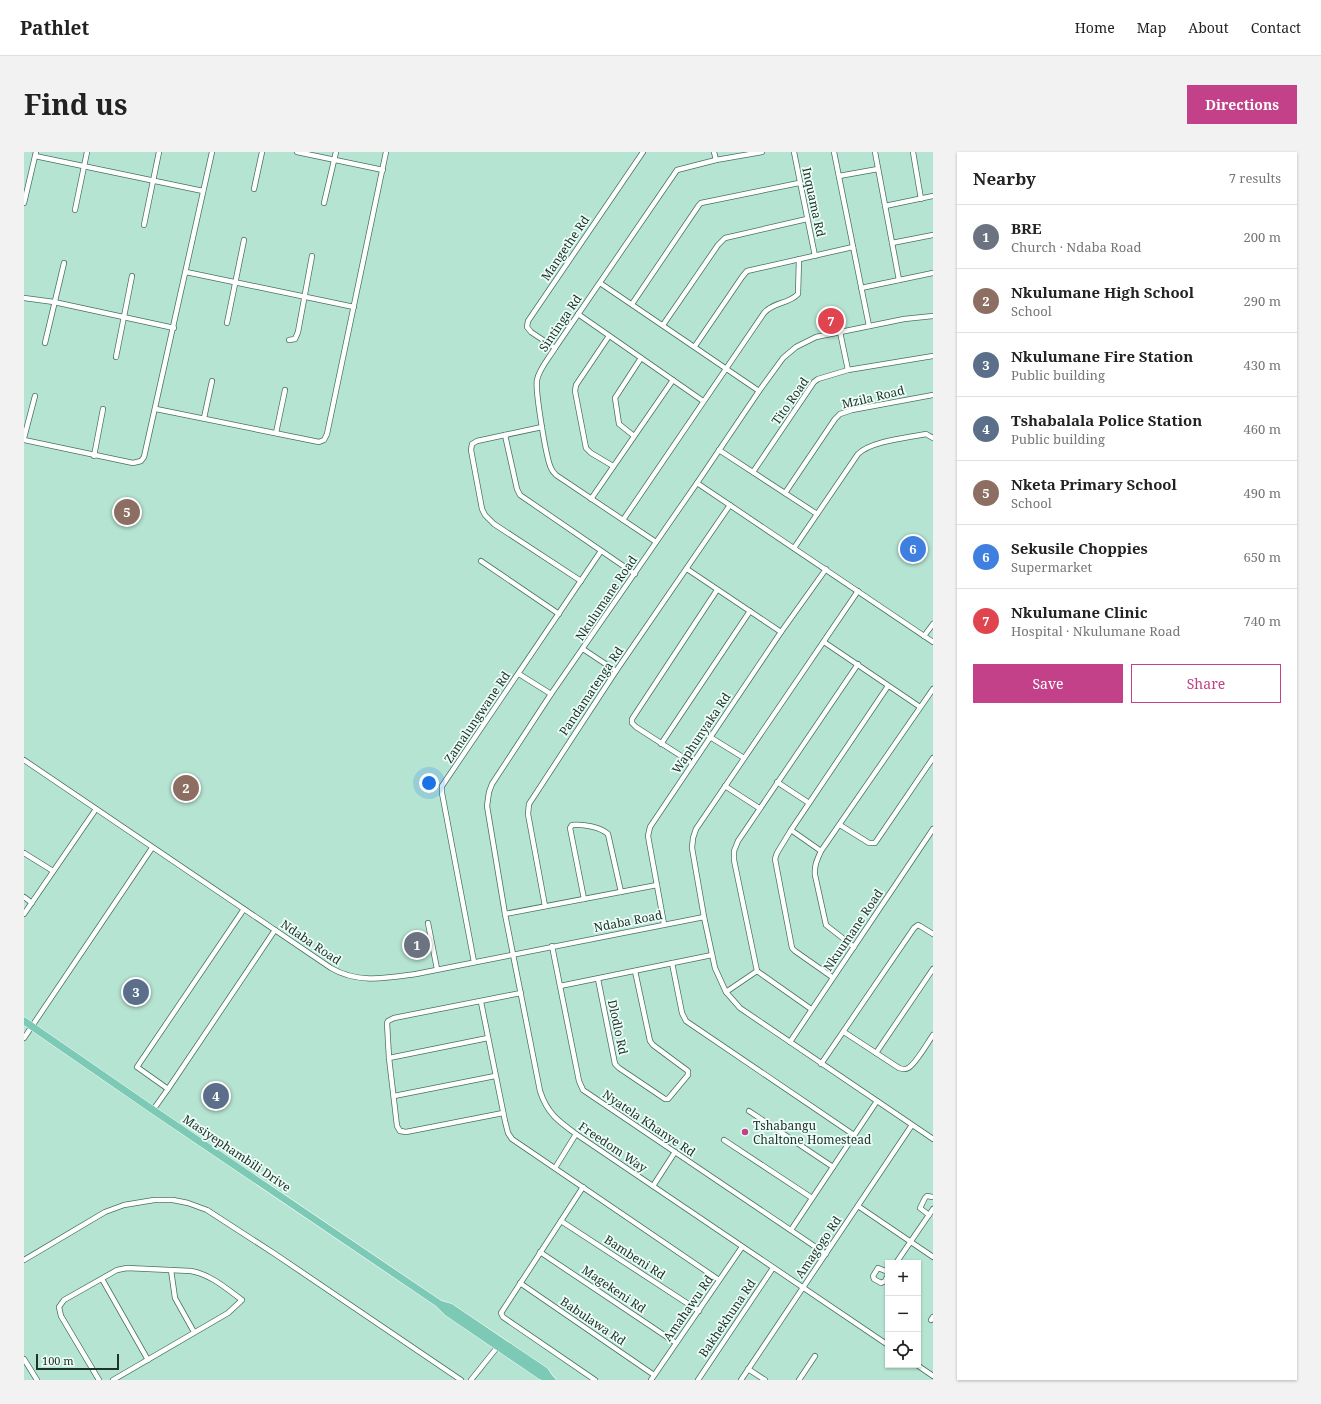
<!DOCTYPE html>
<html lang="en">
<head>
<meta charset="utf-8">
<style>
	:root { --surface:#fff; --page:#f2f2f2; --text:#222; --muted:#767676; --line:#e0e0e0; --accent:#c34188 }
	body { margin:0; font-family:"Noto Serif",serif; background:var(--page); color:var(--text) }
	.controls { position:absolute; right:12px; bottom:12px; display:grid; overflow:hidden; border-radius:0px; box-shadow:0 1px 3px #0004 }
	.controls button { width:36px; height:36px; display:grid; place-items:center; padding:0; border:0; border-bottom:1px solid var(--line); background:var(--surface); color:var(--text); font:20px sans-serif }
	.scale { position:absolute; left:12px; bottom:10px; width:83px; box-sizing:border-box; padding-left:4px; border:2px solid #20322c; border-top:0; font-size:11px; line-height:14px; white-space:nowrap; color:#20322c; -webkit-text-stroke:3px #ecfef7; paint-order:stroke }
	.you { position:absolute; left:405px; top:631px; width:14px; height:14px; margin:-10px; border:3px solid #fff; border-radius:50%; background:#1a73e8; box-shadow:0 0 0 6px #1a73e833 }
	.badge { display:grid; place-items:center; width:26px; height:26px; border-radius:50%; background:var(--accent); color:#fff; font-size:13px; font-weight:700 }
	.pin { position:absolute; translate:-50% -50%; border:2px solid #fff; box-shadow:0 1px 4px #0006 }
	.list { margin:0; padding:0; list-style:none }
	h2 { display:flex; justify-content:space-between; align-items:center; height:52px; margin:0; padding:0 16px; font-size:17px }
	h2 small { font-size:13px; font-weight:400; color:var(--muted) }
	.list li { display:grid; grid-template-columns:26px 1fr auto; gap:12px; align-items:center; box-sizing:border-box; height:64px; padding:0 16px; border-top:1px solid var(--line) }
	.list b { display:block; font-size:15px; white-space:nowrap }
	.list p { margin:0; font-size:13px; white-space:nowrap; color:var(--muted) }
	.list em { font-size:13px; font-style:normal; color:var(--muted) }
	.actions { display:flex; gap:8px; padding:12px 16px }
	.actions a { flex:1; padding:9px 0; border:1px solid var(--accent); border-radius:0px; text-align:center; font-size:14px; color:var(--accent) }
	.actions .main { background:var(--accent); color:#fff }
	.icon { flex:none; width:22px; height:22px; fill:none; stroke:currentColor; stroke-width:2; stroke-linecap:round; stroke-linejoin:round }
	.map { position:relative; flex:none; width:909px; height:1228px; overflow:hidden; border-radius:0px }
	header { display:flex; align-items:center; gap:24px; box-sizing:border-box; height:56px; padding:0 20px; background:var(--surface); border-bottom:1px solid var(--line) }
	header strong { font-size:19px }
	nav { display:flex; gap:22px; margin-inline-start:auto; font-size:14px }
	.intro { display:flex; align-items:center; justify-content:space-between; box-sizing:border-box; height:96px; padding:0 24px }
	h1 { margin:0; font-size:28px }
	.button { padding:10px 18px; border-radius:0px; background:var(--accent); color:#fff; font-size:14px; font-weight:700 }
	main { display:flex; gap:24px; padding:0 24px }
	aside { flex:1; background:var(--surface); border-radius:0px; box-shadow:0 1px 3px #0004 }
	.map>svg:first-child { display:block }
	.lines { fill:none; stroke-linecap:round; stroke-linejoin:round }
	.minor-casing { stroke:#477263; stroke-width:6 }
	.primary-casing { stroke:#fff; stroke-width:8 }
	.minor { stroke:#fff; stroke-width:4.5 }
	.primary { stroke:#7cc9b5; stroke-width:7 }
	.poi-dot { fill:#c34188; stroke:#ecfef7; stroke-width:1.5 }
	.labels { text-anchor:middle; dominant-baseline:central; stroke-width:3.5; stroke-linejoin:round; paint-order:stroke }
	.street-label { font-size:12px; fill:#20322c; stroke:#ecfef7 }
	.poi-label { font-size:12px; fill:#20322c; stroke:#ecfef7; text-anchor:start }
</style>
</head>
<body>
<header>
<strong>Pathlet</strong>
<nav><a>Home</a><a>Map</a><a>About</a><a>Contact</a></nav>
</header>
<div class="intro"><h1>Find us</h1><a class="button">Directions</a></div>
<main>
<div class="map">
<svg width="909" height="1228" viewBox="0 0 909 1228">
	<rect width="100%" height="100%" fill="#b6e4d3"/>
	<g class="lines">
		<!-- minor casing -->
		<g class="minor-casing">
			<g id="minor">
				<path d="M 273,0 L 359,18"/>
				<path d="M 690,0 L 692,8"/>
				<path d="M 770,0 L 791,104"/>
				<path d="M 810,0 L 845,174"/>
				<path d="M 851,0 L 875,128"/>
				<path d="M 889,0 L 897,47"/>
				<path d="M 11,4 L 179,39"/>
				<path d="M 815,24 L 854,17"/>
				<path d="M 230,37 L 238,0"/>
				<path d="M 0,51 L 12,0"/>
				<path d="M 300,51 L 312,0"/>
				<path d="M 861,54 L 909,44"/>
				<path d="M 51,58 L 63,0"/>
				<path d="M 120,73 L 135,0"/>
				<path d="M 868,91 L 909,83"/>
				<path d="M 162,120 L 330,155"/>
				<path d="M 576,131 L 735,239"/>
				<path d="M 837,136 L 909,121"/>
				<path d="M 0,146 L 30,150 L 150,176"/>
				<path d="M 608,152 L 675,53 L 677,51 L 775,31"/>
				<path d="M 554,162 L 679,249"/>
				<path d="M 203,171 L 220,88"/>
				<path d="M 639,173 L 694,93 L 701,86 L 783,67"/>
				<path d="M 816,180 L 824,218"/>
				<path d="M 585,184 L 552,233 L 551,239 L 562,296 L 567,301 L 589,314"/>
				<path d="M 265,188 L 271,187 L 274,180 L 288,104"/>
				<path d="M 21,191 L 40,111"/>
				<path d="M 671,194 L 718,125 L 723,119 L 829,95"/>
				<path d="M 531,196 L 507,180 L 503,175 L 504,169 L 619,0"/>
				<path d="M 92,205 L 108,124"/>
				<path d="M 132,257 L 295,290 L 300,288 L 303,282 L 362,0"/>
				<path d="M 180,266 L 188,229"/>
				<path d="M 518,275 L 453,289 L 448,292 L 447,298 L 458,357 L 461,363 L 470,372 L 557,429"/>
				<path d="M 252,281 L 261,238"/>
				<path d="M 481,283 L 493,337 L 496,343 L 611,422"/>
				<path d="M 610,284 L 595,272 L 591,246 L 617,206"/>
				<path d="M 0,286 L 11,244"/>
				<path d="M 0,288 L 109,311 L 117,309 L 120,305 L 188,0"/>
				<path d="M 695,298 L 793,362"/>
				<path d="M 70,304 L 79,257"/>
				<path d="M 729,320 L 790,230 L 794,227 L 824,218 L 909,204"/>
				<path d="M 673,331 L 909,490"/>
				<path d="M 761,341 L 811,267 L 816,262 L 828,258 L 909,243"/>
				<path d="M 567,347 L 649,228"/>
				<path d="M 599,368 L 740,161 C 749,150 765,152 774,142 L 775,107"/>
				<path d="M 632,390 L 532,323 C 530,321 528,319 527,316 C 522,306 511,238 513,228 C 515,217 525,206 531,196 L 653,18 L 692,8 L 738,0"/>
				<path d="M 770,396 L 834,302 C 847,289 883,286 902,282 L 909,286"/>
				<path d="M 457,409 L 535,462"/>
				<path d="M 663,417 L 757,480"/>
				<path d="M 834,439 L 672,677 L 669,686 L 668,696 L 680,765 L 691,816 L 702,840 L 716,856 L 909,987"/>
				<path d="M 900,484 L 909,472"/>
				<path d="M 800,490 L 896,555"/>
				<path d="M 559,497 L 592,519"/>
				<path d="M 495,522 L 527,542"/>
				<path d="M 686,585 L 720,606"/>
				<path d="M 637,592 L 726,459"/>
				<path d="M 0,608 L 307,816 C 334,832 363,826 392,822 L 680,765"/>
				<path d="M 668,611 L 612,575 L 608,571 L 608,567 L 693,438"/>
				<path d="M 753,630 L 785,651"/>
				<path d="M 701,634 L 735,656"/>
				<path d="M 816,673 L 845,691 L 851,691 L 909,606"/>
				<path d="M 767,678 L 797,699"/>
				<path d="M 0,701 L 29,719"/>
				<path d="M 0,745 L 8,751"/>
				<path d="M 560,747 L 546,676 L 548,673 C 560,672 576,675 584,682 L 597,740"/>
				<path d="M 521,754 L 504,662 L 505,652 L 592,519 L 706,353"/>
				<path d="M 220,757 L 113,915 L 144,937 L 251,778"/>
				<path d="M 0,762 L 72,657"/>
				<path d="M 481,762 L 633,733"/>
				<path d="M 404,771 L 413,817"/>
				<path d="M 640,772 L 624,684 L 626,675 L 757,480 L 802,417"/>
				<path d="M 528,794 L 555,929 L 559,938 L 802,1102"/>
				<path d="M 830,795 L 802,773 L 791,723 C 790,714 793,708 797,699 L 909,537"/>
				<path d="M 450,810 L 418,641 L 418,634 L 577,399"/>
				<path d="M 648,811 L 658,861 L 662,869 L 830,983"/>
				<path d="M 808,825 L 771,799 L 768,796 L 751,707 L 753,701 L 767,678 L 864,534"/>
				<path d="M 574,827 L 591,912 L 595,916 L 641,947 L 644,947 L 664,923 L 664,919 L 629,893 L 626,889 L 611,819"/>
				<path d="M 536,834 L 688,803"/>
				<path d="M 702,840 L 733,819"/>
				<path d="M 457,850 L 481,969 L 484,981 L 488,987 L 695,1128"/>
				<path d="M 787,857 L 733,819 L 710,708 L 710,699 L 714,689 L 834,512"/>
				<path d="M 820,880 L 875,916 C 878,917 881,918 884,916 C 891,913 904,890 909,883"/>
				<path d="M 0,886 L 128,696"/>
				<path d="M 766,890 L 909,677"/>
				<path d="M 852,901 L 909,817"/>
				<path d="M 365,906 L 464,886"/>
				<path d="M 797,912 L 890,776 L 894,773 L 896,774 L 909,782"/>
				<path d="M 370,944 L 471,924"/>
				<path d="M 129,958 L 144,937"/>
				<path d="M 725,959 L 809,1015"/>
				<path d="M 479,961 L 382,980 L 376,979 L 373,974 L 365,906 L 363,871 L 364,869 L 370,866 L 497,841"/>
				<path d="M 700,988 L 788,1046"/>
				<path d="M 531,1016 L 552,982"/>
				<path d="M 629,1034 L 651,1000"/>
				<path d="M 559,1035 L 477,1161 L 479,1165 L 571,1228"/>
				<path d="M 834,1054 L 909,1105"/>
				<path d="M 905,1063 L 896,1056 L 901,1046 L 903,1044 L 909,1045"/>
				<path d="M 537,1069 L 675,1159"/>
				<path d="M 767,1078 L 853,949"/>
				<path d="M 516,1100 L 652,1191"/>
				<path d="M 0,1108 L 81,1060 L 100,1053 L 130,1048 L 149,1048 L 164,1051 L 183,1058 L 251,1102 L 437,1228"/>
				<path d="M 872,1111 L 909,1057"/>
				<path d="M 147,1118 L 151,1146 L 170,1180"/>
				<path d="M 864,1120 L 854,1116 L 849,1124 L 850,1127 L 857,1131 L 861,1129 L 864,1123"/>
				<path d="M 78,1127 L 124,1208"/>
				<path d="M 496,1131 L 630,1223"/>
				<path d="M 907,1168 L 909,1165"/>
				<path d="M 864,1193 L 552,982 C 534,969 523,961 516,939 L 481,762 L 463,654 L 465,640 L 468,632 L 527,542 L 673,331 L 735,239 L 759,206 L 772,195 L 792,185 L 880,167 L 909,164"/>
				<path d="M 0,1207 L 13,1228"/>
				<path d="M 893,1213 L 909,1224"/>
				<path d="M 724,1217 L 741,1228"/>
				<path d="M 75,1228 L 37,1164 L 35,1155 L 40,1148 L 93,1118 L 103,1116 L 167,1119 C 186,1122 203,1137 218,1148 L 204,1161 L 89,1228"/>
				<path d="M 447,1228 L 475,1193"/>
				<path d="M 627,1228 L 718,1095"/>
				<path d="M 674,1228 L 749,1116"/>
				<path d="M 717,1228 L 888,973"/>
				<path d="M 775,1228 L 791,1204"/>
			</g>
		</g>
		<!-- primary casing -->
		<g class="primary-casing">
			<g id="primary">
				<path d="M 0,869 L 129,958 L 414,1151 L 423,1160 L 517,1224 L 528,1228"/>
				<path d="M 416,1152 L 426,1155 L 521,1219 L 527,1228"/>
			</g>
		</g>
		<!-- minor -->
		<use href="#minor" class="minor"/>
		<!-- primary -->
		<use href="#primary" class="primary"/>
	</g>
	<!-- markers -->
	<circle class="poi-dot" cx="721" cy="980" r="4"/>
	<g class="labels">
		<!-- street labels -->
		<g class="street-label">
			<text transform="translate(790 50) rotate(78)">Inquama Rd</text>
			<text transform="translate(541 96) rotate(-56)">Mangethe Rd</text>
			<text transform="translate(536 171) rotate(-56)">Sintinga Rd</text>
			<text transform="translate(849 245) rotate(-13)">Mzila Road</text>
			<text transform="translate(766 249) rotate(-55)">Tito Road</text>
			<text transform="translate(582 446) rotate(-56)">Nkulumane Road</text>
			<text transform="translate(567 539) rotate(-56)">Pandamatenga Rd</text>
			<text transform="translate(453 565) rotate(-56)">Zamalungwane Rd</text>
			<text transform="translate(677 581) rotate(-56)">Waphunyaka Rd</text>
			<text transform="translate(604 769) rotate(-11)">Ndaba Road</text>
			<text transform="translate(829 778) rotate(-56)">Nkuumane Road</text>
			<text transform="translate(287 790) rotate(34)">Ndaba Road</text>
			<text transform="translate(594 875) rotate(78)">Dlodlo Rd</text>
			<text transform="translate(625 971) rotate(34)">Nyatela Khanye Rd</text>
			<text transform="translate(589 995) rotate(34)">Freedom Way</text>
			<text transform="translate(213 1001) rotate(34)">Masiyephambili Drive</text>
			<text transform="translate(794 1095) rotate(-56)">Amagogo Rd</text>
			<text transform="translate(611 1105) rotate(33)">Bambeni Rd</text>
			<text transform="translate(590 1137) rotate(34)">Magekeni Rd</text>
			<text transform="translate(664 1156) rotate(-55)">Amahawu Rd</text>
			<text transform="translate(703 1166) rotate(-56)">Bakhekhuna Rd</text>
			<text transform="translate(569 1169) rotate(34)">Babulawa Rd</text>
		</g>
		<!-- poi labels -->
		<g class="poi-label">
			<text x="729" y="973">Tshabangu<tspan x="729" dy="14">Chaltone Homestead</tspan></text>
		</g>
	</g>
</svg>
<div class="controls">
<button>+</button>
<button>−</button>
<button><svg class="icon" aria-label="locate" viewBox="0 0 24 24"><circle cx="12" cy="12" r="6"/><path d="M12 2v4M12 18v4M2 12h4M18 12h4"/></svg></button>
</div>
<div class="scale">100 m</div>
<div class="you"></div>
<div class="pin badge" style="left:393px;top:793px;background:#6b7280">1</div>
<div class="pin badge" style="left:162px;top:636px;background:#8d6e63">2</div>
<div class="pin badge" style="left:112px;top:840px;background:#5c6f8a">3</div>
<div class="pin badge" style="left:192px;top:944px;background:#5c6f8a">4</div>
<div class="pin badge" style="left:103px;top:360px;background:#8d6e63">5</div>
<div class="pin badge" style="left:889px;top:397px;background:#3f7fe0">6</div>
<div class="pin badge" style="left:807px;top:169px;background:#e0444e">7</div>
</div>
<aside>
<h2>Nearby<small>7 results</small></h2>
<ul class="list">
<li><span class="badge" style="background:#6b7280">1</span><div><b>BRE</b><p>Church · Ndaba Road</p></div><em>200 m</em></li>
<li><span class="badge" style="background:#8d6e63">2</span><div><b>Nkulumane High School</b><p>School</p></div><em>290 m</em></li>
<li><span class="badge" style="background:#5c6f8a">3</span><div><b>Nkulumane Fire Station</b><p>Public building</p></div><em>430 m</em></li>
<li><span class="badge" style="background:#5c6f8a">4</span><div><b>Tshabalala Police Station</b><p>Public building</p></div><em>460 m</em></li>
<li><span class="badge" style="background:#8d6e63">5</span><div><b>Nketa Primary School</b><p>School</p></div><em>490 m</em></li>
<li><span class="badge" style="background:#3f7fe0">6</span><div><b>Sekusile Choppies</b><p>Supermarket</p></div><em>650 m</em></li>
<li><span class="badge" style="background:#e0444e">7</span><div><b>Nkulumane Clinic</b><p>Hospital · Nkulumane Road</p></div><em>740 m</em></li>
</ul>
<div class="actions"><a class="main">Save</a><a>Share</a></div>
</aside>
</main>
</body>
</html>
